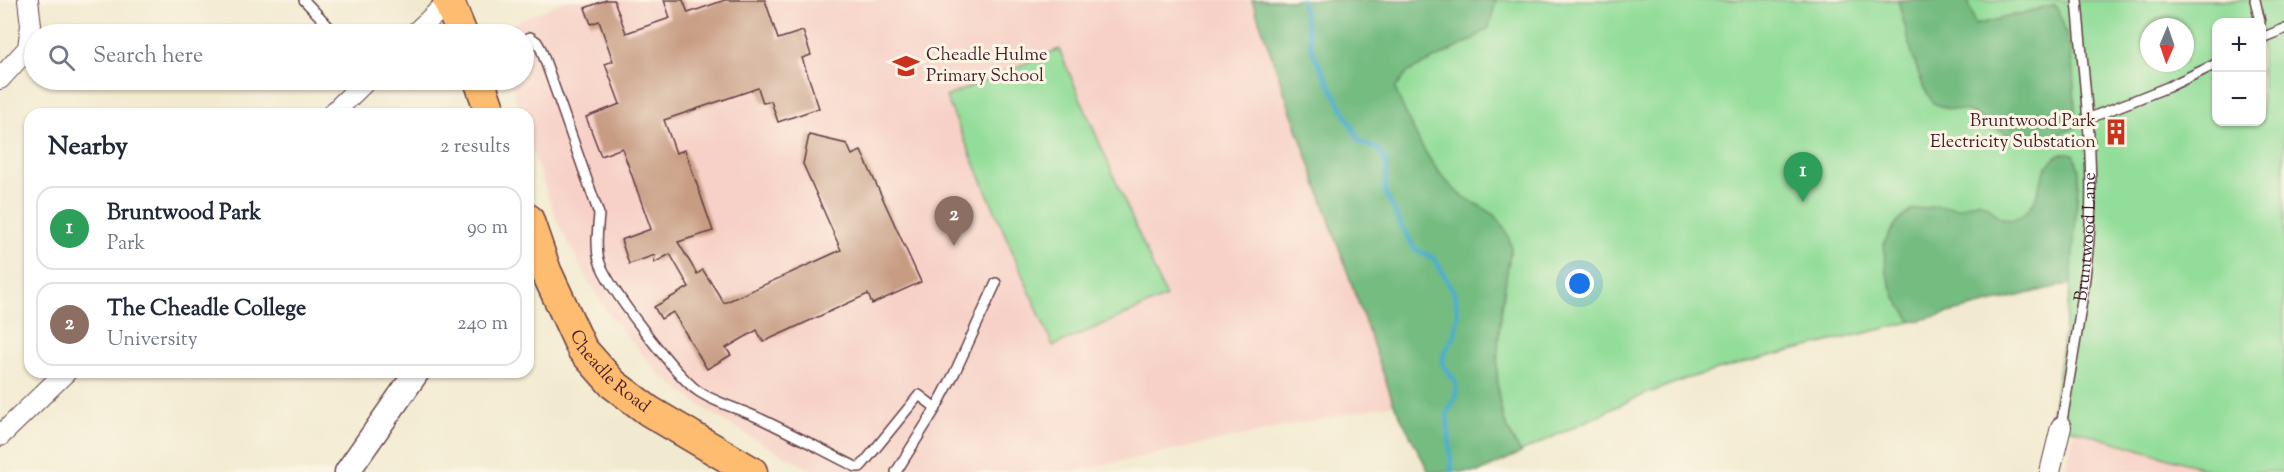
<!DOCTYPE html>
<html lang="en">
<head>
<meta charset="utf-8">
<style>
	:root { --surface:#fff; --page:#f6f6f7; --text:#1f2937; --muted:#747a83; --line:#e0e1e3; --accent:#0f766e }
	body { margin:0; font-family:"Sorts Mill Goudy",serif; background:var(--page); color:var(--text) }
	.controls { position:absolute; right:18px; top:18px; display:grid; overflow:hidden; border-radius:12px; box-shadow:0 2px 4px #0004 }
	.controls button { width:54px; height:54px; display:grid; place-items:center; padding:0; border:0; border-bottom:2px solid var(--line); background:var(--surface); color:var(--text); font:30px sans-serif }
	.compass { position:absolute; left:2140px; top:18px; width:54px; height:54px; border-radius:50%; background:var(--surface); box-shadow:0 2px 4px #0004; rotate:182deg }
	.you { position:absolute; left:1580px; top:284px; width:21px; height:21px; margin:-15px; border:4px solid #fff; border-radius:50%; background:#1a73e8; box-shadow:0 0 0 9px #1a73e833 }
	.badge { display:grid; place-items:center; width:39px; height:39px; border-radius:50%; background:var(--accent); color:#fff; font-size:20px; font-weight:700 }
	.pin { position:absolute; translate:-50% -50px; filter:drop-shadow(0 2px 3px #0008) }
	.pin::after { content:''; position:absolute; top:32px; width:21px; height:18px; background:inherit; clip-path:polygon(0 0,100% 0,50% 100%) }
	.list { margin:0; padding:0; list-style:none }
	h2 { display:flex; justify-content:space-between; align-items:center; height:78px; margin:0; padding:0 24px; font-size:26px }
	h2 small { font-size:20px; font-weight:400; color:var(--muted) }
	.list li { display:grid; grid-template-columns:39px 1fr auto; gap:18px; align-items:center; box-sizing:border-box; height:84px; margin:0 12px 12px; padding:0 12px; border:2px solid var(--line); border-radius:18px }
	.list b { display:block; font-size:22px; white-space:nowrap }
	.list p { margin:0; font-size:20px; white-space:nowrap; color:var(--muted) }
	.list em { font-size:20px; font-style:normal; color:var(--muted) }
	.icon { flex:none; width:33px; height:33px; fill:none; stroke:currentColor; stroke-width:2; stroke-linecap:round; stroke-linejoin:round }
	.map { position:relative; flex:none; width:2284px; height:472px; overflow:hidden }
	.search { position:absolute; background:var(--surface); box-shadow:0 2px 4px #0004; left:24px; top:24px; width:510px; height:66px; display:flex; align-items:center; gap:15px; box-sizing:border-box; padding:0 21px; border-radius:33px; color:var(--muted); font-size:22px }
	.panel { position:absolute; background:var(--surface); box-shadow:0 2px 4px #0004; left:24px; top:108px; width:510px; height:270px; border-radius:18px }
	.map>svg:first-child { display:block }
	.built { fill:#f7d1c7 }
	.green { fill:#92dd99; stroke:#6e7e62; stroke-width:1.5; fill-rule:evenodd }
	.forest { fill:#75bc81; stroke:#606e56; stroke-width:1.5 }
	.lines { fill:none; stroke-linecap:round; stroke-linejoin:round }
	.stream { stroke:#4dafcc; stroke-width:5 }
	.building { fill:#c89c83 }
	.service-casing { stroke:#633d44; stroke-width:12 }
	.minor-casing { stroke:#633d44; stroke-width:22 }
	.tertiary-casing { stroke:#633d44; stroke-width:27 }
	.primary-casing { stroke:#633d44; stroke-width:33 }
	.service { stroke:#fff; stroke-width:9 }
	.minor { stroke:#fff; stroke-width:20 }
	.tertiary { stroke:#fff; stroke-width:24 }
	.primary { stroke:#fdbc6f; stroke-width:30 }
	.labels { text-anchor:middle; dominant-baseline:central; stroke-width:6; stroke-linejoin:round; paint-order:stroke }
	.poi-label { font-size:18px; fill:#4a1f2b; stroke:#fcf5e5; text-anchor:start }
	.street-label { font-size:18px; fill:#4a1f2b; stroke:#fcf5e5 }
</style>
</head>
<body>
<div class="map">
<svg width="2284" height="472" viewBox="0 0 2284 472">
	<rect width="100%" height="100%" fill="#fcf5e5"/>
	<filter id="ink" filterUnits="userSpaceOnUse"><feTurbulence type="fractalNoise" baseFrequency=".0167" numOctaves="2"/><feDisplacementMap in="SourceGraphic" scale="12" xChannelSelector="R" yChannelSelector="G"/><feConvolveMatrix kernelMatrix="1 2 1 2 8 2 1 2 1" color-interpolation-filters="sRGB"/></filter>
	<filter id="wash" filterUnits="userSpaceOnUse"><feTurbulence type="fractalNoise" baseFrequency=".008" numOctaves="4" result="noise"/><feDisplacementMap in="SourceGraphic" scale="24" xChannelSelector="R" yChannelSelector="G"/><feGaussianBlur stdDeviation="1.35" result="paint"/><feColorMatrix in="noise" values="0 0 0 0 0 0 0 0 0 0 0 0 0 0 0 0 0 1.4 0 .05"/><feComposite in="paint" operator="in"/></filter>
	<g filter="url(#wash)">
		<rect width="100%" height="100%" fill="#f2ead0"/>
		<!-- built -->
		<g class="built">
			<path d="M 567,0 L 1252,0 L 1394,404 L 1069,472 L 816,472 L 764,445 L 701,406 L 658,373 L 607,312 L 584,273 L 556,219 L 528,139 L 528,114 L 520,114 L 510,80 L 524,80 L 524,34 L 494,34 L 493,32 Z"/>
			<path d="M 2075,430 L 2216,472 L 2065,472 Z"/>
		</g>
		<!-- green -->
		<g class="green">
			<path d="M 1252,0 L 2284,0 L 2284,472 L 2216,472 L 2051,423 L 2071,283 L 1750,361 L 1685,379 L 1631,400 L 1479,472 L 1394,404 ZM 2216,22 L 2262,22 L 2262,122 L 2216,122 ZM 2149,27 L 2185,27 L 2185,63 L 2149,63 Z"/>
			<path d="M 1059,49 L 1166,297 L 1053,346 L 946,97 Z"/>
		</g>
		<!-- forest -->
		<g class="forest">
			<path d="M 1252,0 L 1496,0 L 1489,28 L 1470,41 L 1408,72 L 1395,89 C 1410,123 1425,161 1453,188 C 1478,212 1501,204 1511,247 C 1504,291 1489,375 1503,416 C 1507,430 1514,441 1521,453 L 1479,472 L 1429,472 L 1394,404 Z"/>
			<path d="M 1898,0 L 1968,0 L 1975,25 L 2055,5 C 2074,41 2075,88 2075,128 L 2051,137 L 2015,139 L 1969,111 L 1949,109 L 1933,103 L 1923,86 L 1913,57 Z"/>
			<path d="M 2064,153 L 2074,154 L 2079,171 L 2071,283 L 1912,322 L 1895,297 L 1886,271 L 1884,243 L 1897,222 L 1912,210 L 1938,206 L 1958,208 L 1978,201 L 1987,205 L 1999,217 L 2011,220 C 2015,218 2021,216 2024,214 C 2046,196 2035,163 2064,153 Z"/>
		</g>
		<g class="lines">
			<!-- stream -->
			<path class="stream" d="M 1301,0 L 1313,53 L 1360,142 L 1379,150 L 1387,165 L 1385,192 L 1399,221 L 1415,249 L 1435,259 L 1455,295 L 1458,316 L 1454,337 L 1445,352 L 1442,363 L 1456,383 L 1456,396 L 1447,413 L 1452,472"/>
		</g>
		<g id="blocks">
			<!-- building -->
			<path class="building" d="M 606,0 L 614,0 L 626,33 L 670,18 L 664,0 L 683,0 L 688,13 L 725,0 L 765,0 L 778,39 L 803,31 L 811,55 L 802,58 L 819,108 L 778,122 L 771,101 L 763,103 L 758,88 L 664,120 L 676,153 L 685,150 L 713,231 L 678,242 L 697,274 L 703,270 L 724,303 L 841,250 L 803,164 L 809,135 L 847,144 L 852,155 L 861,151 L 921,282 L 872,304 L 868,294 L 763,342 L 757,330 L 726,348 L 731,355 L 707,369 L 673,312 L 661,319 L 654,307 L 689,287 L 670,254 L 654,263 L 655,255 L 629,264 L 621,240 L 651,229 L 622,148 L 601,156 L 586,117 L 620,104 L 605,64 L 613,61 L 599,21 L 591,24 L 585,8 Z"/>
		</g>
	</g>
	<g filter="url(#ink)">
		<use href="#blocks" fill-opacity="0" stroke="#633d44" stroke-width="1.5"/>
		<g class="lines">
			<!-- service casing -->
			<g class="service-casing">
				<g id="service">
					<path d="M 304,0 L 336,34"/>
					<path d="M 2255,0 L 2260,22"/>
					<path d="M 2264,37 L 2284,29"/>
					<path d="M 524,40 L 530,37 L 537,42 L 541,49 L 599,214 C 598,229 595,245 599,260 C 605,284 677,377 698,391 C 717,404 741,409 761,419 C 793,434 824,451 856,467 L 860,467 L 863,464 L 919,395 L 936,408"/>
					<path d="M 2087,119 L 2168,87 L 2216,64"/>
					<path id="s1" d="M 2061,427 C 2072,360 2086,292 2090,224 C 2094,149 2083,74 2077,0"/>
					<path d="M 896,472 L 936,408 L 955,372 L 996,283"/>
				</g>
			</g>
			<!-- minor casing -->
			<g class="minor-casing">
				<g id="minor">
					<path d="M 414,34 L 449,1"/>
					<path d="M 0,79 L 28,48 L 31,25 L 28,0"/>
					<path d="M 332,114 L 367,80"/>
					<path d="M 0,436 L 66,372"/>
					<path d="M 2050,472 L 2061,427"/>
				</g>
			</g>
			<!-- tertiary casing -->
			<g class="tertiary-casing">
				<path id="tertiary" d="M 347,472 L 417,372"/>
			</g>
			<!-- primary casing -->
			<g class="primary-casing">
				<g id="primary">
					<path d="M 448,0 L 462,34"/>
					<path d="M 479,80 L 491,114"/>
					<path id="s2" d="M 528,219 L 546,271 L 582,349 L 613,384 L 649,411 L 752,472"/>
				</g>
			</g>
			<!-- service -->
			<use href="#service" class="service"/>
			<!-- minor -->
			<use href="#minor" class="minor"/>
			<!-- tertiary -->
			<use href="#tertiary" class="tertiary"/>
			<!-- primary -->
			<use href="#primary" class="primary"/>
		</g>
	</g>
	<!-- icons -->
	<defs>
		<g id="school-bare" transform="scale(2.07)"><path d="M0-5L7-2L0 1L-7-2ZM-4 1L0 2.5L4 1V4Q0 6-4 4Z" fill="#c8321e" stroke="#fcf5e5" stroke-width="2.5" paint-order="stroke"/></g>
		<g id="building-bare" transform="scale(2.07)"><path d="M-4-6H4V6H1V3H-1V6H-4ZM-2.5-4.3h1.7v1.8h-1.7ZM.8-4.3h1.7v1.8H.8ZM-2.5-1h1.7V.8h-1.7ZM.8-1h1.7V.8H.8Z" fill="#c8321e" stroke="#fcf5e5" stroke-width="2.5" paint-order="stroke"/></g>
	</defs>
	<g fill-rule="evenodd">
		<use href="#school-bare" x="906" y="66"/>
		<use href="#building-bare" x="2116" y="132"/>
	</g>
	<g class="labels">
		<!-- poi labels -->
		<g class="poi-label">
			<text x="926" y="56">Cheadle Hulme<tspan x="926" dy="21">Primary School</tspan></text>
			<text x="2096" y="122" text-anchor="end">Bruntwood Park<tspan x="2096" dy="21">Electricity Substation</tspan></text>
		</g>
		<!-- street labels -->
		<g class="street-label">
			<text stroke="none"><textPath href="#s1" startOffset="192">Bruntwood Lane</textPath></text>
			<text stroke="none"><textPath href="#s2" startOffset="176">Cheadle Road</textPath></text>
		</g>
	</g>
</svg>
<div class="controls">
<button>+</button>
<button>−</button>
</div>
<svg class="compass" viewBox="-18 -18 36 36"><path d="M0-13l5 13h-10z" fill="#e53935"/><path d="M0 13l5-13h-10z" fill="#747a83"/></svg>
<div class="you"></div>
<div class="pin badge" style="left:1803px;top:202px;background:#2e9e5b">1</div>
<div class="pin badge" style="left:954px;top:246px;background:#8d6e63">2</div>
<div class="search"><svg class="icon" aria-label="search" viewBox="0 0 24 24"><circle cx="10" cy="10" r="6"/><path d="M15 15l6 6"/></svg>Search here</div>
<section class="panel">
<h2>Nearby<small>2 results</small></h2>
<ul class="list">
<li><span class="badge" style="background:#2e9e5b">1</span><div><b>Bruntwood Park</b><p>Park</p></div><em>90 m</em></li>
<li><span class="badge" style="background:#8d6e63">2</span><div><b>The Cheadle College</b><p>University</p></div><em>240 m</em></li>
</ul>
</section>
</div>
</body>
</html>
